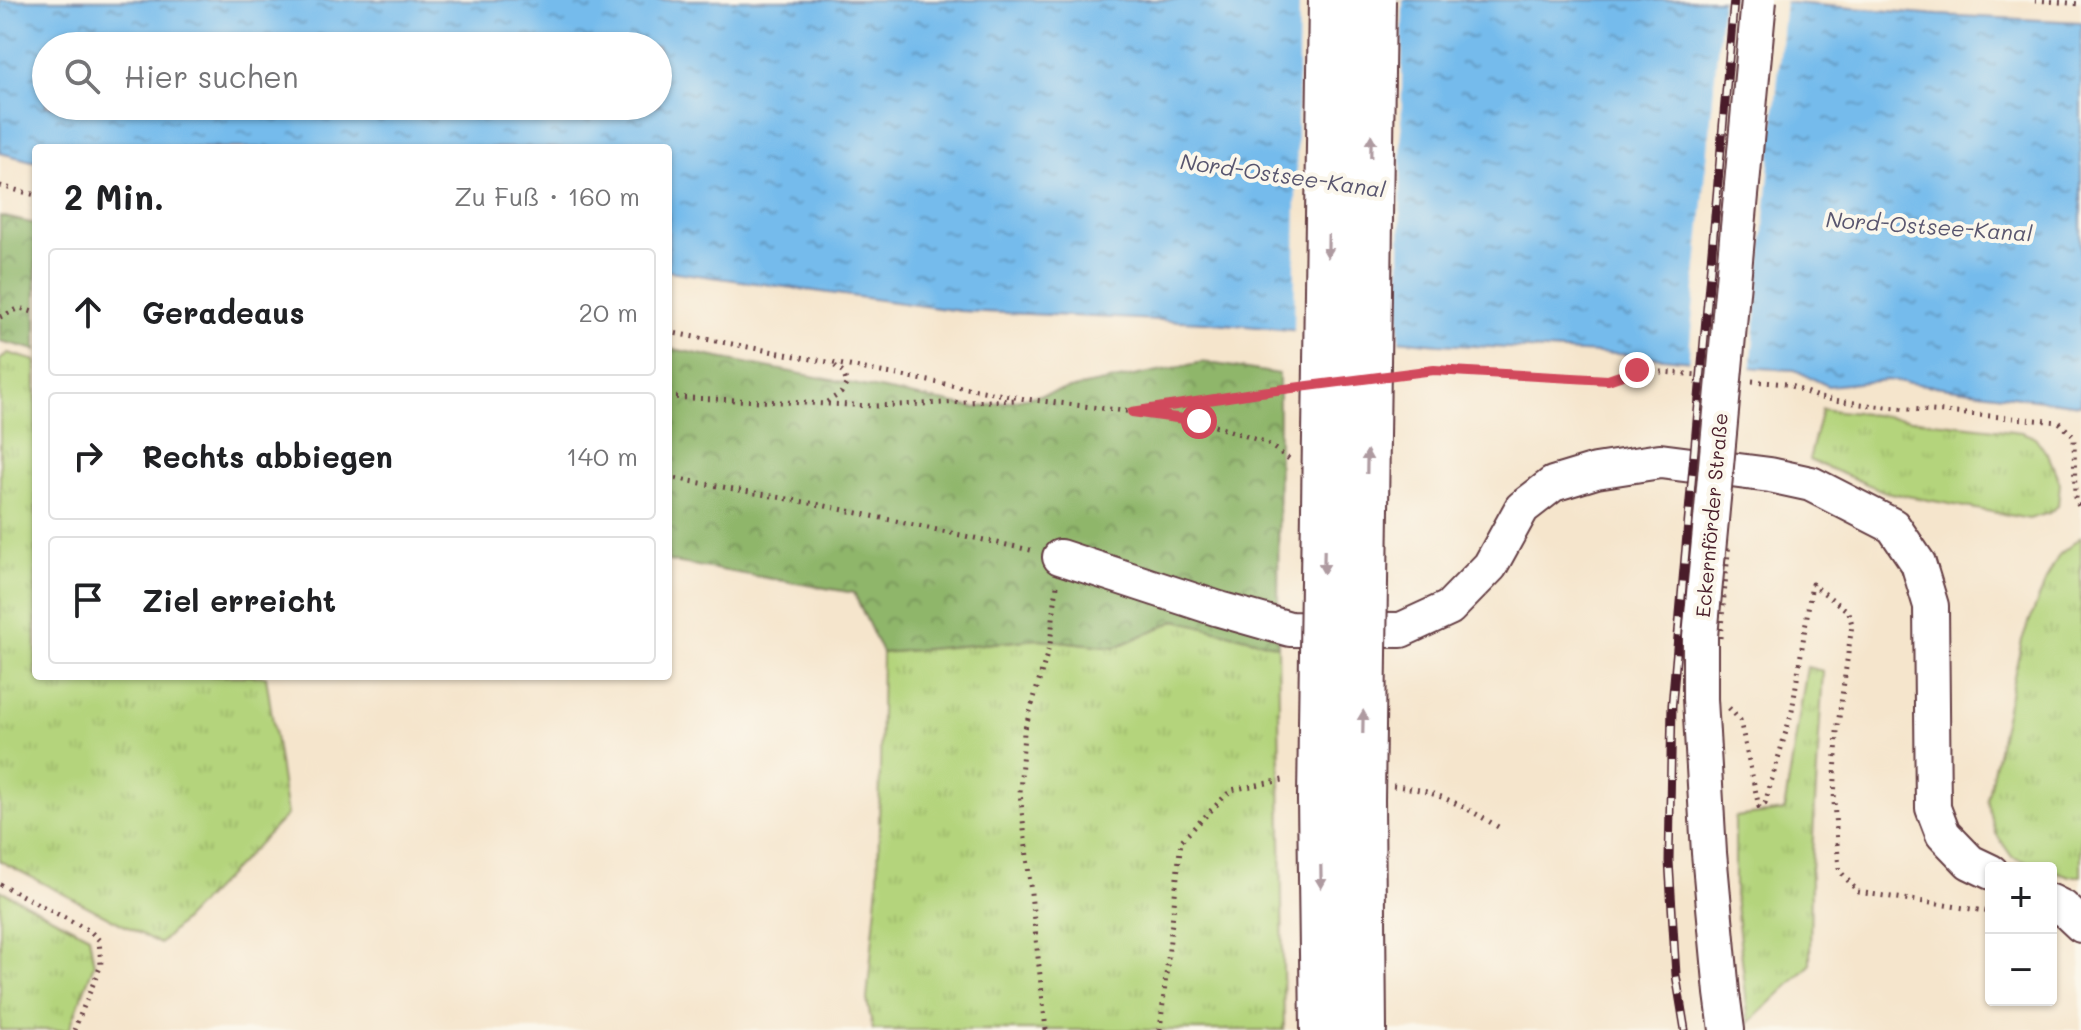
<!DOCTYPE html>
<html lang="de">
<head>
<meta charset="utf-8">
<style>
	:root { --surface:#fff; --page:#f2f2f2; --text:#202124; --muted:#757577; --line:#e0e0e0 }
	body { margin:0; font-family:Mali,sans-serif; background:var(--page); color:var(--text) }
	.controls { position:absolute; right:24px; bottom:24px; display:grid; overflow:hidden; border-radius:8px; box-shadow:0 2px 6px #0004 }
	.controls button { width:72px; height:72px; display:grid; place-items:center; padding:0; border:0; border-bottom:2px solid var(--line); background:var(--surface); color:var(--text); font:40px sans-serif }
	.stop { position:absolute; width:24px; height:24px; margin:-18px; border:6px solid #d1495b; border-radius:50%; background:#fff }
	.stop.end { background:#d1495b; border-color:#fff; box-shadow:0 2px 8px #0008 }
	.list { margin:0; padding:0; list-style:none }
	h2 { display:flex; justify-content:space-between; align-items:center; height:104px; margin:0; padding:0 32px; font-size:34px }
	h2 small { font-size:26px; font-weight:400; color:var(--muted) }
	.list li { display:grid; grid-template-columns:52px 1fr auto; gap:24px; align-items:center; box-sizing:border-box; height:128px; margin:0 16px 16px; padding:0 16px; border:2px solid var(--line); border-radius:8px }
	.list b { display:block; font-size:30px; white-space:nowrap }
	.list em { font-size:26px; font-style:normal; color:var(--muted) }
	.icon { flex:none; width:44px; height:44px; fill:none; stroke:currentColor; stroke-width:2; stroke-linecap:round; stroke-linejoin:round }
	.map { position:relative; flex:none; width:2081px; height:1030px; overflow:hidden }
	.search { position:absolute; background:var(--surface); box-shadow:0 2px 6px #0004; left:32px; top:32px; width:640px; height:88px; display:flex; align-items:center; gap:20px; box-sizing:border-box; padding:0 28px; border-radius:44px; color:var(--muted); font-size:30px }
	.panel { position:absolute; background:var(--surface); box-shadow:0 2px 6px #0004; left:32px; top:144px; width:640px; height:536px; border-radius:8px }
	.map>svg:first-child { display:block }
	.grass { fill:url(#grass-tufts); stroke:#7f7a53; stroke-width:2 }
	.forest { fill:url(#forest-crowns); stroke:#6c6a4b; stroke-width:2 }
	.water { fill:url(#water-ripples); stroke:#606d8c; stroke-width:2; fill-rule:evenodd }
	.pier { fill:#f5e5cc }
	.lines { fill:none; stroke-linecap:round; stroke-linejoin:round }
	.minor-casing { stroke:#643d43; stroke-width:38 }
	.highway-casing { stroke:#643d43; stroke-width:48 }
	.path { stroke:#643d43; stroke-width:5; stroke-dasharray:2 6; stroke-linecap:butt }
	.minor { stroke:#fff; stroke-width:34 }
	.highway { stroke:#fff; stroke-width:44 }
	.rail-casing { stroke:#4a1f2b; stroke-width:9 }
	.rail { stroke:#fbf7ec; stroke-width:6; stroke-dasharray:18; stroke-linecap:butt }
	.minor-bridge-casing { stroke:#643d43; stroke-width:38; stroke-linecap:butt }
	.highway-bridge-casing { stroke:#643d43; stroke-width:48; stroke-linecap:butt }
	.path-bridge { stroke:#643d43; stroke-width:5; stroke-dasharray:2 6; stroke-linecap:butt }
	.minor-bridge { stroke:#fff; stroke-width:34 }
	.highway-bridge { stroke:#fff; stroke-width:44 }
	.oneway { fill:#ae9aa0 }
	.route { stroke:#d1495b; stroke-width:10 }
	.labels { text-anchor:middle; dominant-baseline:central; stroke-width:8; stroke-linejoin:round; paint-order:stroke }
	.street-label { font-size:20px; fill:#4a1f2b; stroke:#fbf7ec }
	.water-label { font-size:22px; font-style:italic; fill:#59566f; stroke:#fbf7ec }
</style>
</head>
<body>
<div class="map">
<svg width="2081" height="1030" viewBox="0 0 2081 1030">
	<defs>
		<pattern id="grass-tufts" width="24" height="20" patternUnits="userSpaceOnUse" patternTransform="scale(2)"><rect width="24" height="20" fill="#b4d47b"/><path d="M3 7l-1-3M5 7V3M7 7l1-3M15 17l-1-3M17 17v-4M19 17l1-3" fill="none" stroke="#9cb66a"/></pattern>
		<pattern id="forest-crowns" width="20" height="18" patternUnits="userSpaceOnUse" patternTransform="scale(2)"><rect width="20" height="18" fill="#8fb66b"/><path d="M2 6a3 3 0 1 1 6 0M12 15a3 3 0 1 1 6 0" fill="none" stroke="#779358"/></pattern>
		<pattern id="water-ripples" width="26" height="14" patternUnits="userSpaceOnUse" patternTransform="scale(2)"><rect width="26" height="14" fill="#75bbec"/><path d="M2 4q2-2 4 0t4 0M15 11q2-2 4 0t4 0" fill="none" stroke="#6297bf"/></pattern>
	</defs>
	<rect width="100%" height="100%" fill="#fbf7ec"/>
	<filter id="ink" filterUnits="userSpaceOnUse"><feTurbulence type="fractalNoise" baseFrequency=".0125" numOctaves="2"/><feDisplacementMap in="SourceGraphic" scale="16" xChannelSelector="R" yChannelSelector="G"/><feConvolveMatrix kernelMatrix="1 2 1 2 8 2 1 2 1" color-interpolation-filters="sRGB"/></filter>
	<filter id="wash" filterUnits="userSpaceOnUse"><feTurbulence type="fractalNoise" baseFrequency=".006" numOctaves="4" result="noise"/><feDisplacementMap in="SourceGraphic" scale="32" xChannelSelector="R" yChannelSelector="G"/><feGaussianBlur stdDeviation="1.8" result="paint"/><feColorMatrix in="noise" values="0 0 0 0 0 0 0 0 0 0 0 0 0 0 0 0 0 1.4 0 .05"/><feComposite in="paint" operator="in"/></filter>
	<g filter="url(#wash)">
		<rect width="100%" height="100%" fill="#f5e5cc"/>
		<!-- grass -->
		<g class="grass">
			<path d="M 8,353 L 36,361 L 36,676 L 266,676 L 287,815 L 160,944 L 0,861 L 0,360 Z"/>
			<path d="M 1822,409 L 2021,432 L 2035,437 L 2049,457 L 2060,483 L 2058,506 L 2049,513 L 2029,519 L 1886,492 L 1809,460 Z"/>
			<path d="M 2081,537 L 2081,876 L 2070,876 L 2012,857 L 1995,832 L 1987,799 L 2022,640 L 2047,578 L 2059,555 Z"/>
			<path d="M 1177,620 L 1278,646 L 1284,1030 L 873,1030 L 867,1000 L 878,883 L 882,653 L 1039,639 L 1116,647 Z"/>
			<path d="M 1807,667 L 1823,671 L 1811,870 L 1810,965 L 1749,1023 L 1735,896 L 1735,817 L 1784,811 Z"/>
			<path d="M 0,890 L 89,936 L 94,964 L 69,1030 L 0,1030 Z"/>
		</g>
		<!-- forest -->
		<g class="forest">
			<path d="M 0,216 L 36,224 L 36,350 L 0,341 Z"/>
			<path d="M 668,348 L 976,408 L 1203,362 L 1279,374 L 1278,646 L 1177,620 L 1116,647 L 1039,639 L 882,653 L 854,593 L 668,561 Z"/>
		</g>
		<!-- water -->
		<path class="water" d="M 0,0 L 1756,0 L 1938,15 L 2081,22 L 2081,405 L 1887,380 L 1828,386 L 1795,370 L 1759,368 L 1634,355 L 1439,344 L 1204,322 L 960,311 L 668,271 L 668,148 L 36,148 L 36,162 L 0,153 ZM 46,46 L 658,46 L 658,106 L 46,106 Z"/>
		<!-- pier -->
		<g class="pier">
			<path d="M 1299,0 L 1403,0 L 1399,344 L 1294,334 Z"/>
			<path d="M 1722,0 L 1785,0 L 1751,371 L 1688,364 Z"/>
		</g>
	</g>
	<g filter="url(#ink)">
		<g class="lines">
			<!-- minor casing -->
			<g class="minor-casing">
				<g id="minor">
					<path d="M 1711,520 L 1700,636 L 1700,699 L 1709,853 L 1722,993 L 1727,1030"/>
					<path d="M 1060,557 L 1219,609 L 1290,629 L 1401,630 L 1449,608 L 1490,566 L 1522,508 L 1553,484 L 1596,471 L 1660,461 L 1770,475 L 1811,484 L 1893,526 L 1918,563 L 1931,606 L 1933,808 L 1943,834 L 1970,862 L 1991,872"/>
					<path d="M 2051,902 L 2063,908 L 2081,925"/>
				</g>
			</g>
			<!-- highway casing -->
			<g class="highway-casing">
				<g id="highway">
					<path d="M 1320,799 L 1323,1030"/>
					<path d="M 1362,800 L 1364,1030"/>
				</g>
			</g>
			<!-- path -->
			<g class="path">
				<path d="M 2035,0 L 2081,4"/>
				<path d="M 0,186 L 36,195"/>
				<path d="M 0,317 L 20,308 L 36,313"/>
				<path d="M 668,332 L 1025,399 L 1134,412"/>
				<path d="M 1399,375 L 1434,370 L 1608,380 L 1637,370 L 1699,375"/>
				<path d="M 1752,381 L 1786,384 L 1820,398 L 1875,406 L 2059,422 L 2074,437 L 2075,499 L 2081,510"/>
				<path d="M 668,397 L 874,406 L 1015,400"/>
				<path d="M 827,402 L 841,393 L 847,383 L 843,373 L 835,366"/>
				<path d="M 1132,412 L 1294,388"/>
				<path d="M 1144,413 L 1199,421 L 1265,442 L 1292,461"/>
				<path d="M 668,477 L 821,505 L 1035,551"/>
				<path d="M 1729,708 L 1740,720 L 1759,807 L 1765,803 L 1792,711 L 1812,584 L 1849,612 L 1852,625 L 1837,732 L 1834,802 L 1839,870 L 1858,892 L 1991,912"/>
				<path d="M 1393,786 C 1435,789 1465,807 1500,828"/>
				<path d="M 0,884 L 90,931 L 99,940 L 101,965 L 74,1030"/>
				<path d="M 1046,1030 L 1020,793 L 1024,732 L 1050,644 L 1057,585"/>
				<path d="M 1160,1030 L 1181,841 L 1231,790 L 1288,779"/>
			</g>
			<!-- minor -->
			<use href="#minor" class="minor"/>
			<!-- highway -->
			<use href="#highway" class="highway"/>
			<!-- rail casing -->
			<g class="rail-casing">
				<path id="rail" d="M 1685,1030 L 1676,975 L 1669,861 L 1672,705 L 1734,0"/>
			</g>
			<!-- rail -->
			<use href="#rail" class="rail"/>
			<!-- minor-bridge casing -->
			<g class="minor-bridge-casing">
				<path id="minor-bridge" d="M 1711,520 L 1759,0"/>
			</g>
			<!-- highway-bridge casing -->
			<g class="highway-bridge-casing">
				<g id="highway-bridge">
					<path d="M 1320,799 L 1331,0"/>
					<path d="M 1362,800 L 1373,0"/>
				</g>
			</g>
			<!-- path-bridge -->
			<path class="path-bridge" d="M 1720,638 L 1729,543"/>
			<!-- minor-bridge -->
			<use href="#minor-bridge" class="minor-bridge"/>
			<!-- highway-bridge -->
			<use href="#highway-bridge" class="highway-bridge"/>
		</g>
		<!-- one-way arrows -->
		<defs><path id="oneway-solid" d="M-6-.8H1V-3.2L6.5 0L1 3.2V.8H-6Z" transform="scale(2)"/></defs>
		<g class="oneway">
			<use href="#oneway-solid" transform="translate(1371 146) rotate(-89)"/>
			<use href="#oneway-solid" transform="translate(1328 246) rotate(91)"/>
			<use href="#oneway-solid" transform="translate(1367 462) rotate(-89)"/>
			<use href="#oneway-solid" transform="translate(1324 562) rotate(91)"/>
			<use href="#oneway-solid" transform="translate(1363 722) rotate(-89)"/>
			<use href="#oneway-solid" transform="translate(1321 877) rotate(89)"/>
		</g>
	</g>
	<g class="lines" filter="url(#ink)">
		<!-- route -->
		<path class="route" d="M 1199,421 L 1132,412 L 1253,393 L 1434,370 L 1608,380 L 1637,370"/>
	</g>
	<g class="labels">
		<!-- street labels -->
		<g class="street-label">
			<text transform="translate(1711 515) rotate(-85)">Eckernförder Straße</text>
		</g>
		<!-- water labels -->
		<g class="water-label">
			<text transform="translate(1283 175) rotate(8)">Nord-Ostsee-Kanal</text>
			<text transform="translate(1929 226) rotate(4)">Nord-Ostsee-Kanal</text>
		</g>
	</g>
</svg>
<div class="controls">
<button>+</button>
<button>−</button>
</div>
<div class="stop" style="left:1199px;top:421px"></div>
<div class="stop end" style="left:1637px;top:370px"></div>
<div class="search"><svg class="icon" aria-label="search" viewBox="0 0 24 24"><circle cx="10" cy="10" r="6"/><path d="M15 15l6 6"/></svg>Hier suchen</div>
<section class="panel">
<h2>2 Min.<small>Zu Fuß · 160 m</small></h2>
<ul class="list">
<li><svg class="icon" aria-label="ahead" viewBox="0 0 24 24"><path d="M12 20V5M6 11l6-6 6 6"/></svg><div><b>Geradeaus</b></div><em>20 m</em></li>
<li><svg class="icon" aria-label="right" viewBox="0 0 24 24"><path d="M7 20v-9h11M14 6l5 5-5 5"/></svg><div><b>Rechts abbiegen</b></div><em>140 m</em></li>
<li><svg class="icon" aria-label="arrive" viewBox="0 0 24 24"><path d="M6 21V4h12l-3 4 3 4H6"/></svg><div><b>Ziel erreicht</b></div></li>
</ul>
</section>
</div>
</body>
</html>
